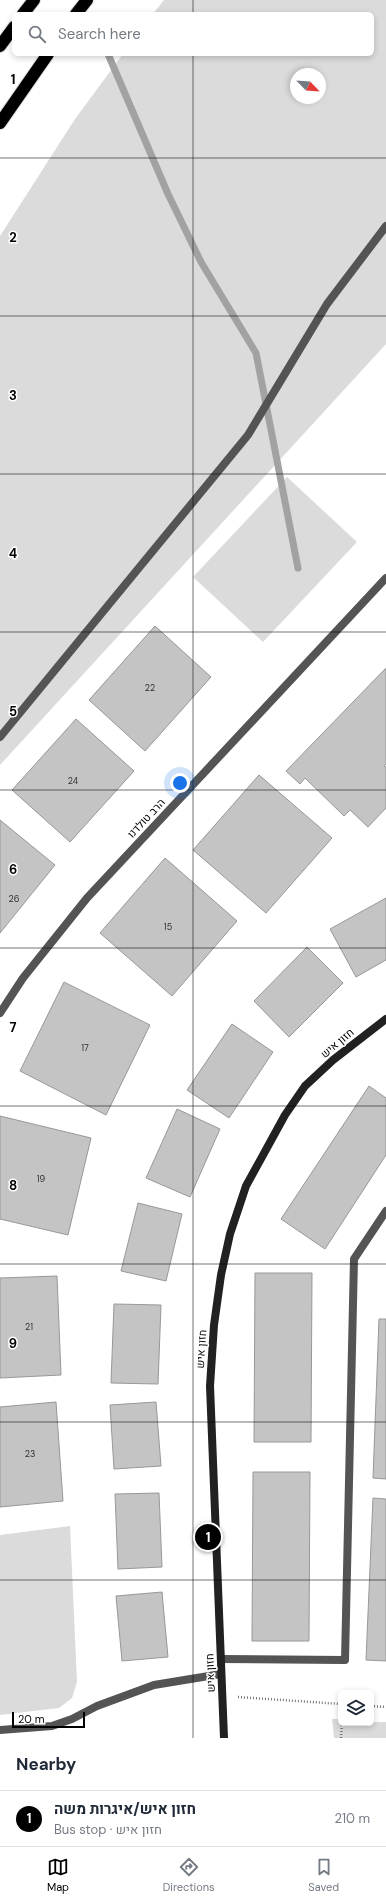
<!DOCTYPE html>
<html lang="en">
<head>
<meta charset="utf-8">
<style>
	:root { --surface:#fff; --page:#f6f6f7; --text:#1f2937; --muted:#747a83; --line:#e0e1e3; --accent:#000 }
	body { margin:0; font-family:"DM Sans",Heebo,sans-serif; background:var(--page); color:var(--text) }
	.controls { position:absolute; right:12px; bottom:12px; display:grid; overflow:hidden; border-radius:6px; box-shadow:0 2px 6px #0003 }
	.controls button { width:36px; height:36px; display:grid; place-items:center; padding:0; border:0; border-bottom:1px solid var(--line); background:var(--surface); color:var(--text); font:20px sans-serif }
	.compass { position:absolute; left:290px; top:68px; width:36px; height:36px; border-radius:50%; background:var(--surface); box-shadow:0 2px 6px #0003; rotate:115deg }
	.scale { position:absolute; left:12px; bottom:10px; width:73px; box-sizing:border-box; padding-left:4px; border:2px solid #000; border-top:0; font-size:11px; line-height:14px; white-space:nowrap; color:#000; -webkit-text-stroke:3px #fff; paint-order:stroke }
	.you { position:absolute; left:180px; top:783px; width:14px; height:14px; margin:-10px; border:3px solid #fff; border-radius:50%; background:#1a73e8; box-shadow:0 0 0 6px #1a73e833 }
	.badge { display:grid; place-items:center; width:26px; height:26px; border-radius:50%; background:var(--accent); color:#fff; font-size:13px; font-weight:700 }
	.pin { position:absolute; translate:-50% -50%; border:2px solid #fff; box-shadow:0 1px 4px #0006 }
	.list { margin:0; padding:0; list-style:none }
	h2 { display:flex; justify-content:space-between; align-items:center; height:52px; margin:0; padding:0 16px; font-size:17px }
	h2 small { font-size:13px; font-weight:400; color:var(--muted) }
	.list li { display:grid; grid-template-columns:26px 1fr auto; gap:12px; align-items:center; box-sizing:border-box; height:56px; padding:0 16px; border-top:1px solid var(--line) }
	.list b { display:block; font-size:15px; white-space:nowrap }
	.list p { margin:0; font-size:13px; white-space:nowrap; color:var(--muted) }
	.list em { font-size:13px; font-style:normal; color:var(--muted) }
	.icon { flex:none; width:22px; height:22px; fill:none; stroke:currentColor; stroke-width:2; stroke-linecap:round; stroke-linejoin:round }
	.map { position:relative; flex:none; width:386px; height:1738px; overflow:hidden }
	.search { position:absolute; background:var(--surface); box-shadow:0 2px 6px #0003; left:12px; right:12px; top:12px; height:44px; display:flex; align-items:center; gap:10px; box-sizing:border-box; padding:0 14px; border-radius:6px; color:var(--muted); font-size:15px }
	.sheet { height:108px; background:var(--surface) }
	nav { display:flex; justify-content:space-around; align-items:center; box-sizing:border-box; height:56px; border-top:1px solid var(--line); background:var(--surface); font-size:11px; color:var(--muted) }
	nav a { display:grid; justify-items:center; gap:2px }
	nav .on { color:var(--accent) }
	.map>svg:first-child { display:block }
	.green { fill:#dbdbdb; fill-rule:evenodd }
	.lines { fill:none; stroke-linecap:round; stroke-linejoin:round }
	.stream { stroke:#a2a2a2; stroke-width:7 }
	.building { fill:#c4c4c4; stroke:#989898 }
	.highway-casing { stroke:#dbdbdb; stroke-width:14 }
	.path { stroke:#767676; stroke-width:2.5; stroke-dasharray:1 2; stroke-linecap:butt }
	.lane { stroke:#545454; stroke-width:8 }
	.street { stroke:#545454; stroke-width:8 }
	.secondary { stroke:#212121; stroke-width:8 }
	.highway { stroke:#000; stroke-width:12 }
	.grid { fill:none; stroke:#000; stroke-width:1; stroke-opacity:0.55 }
	.labels { text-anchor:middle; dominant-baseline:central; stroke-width:3; stroke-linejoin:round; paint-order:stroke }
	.number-label { font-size:9px; fill:#313131 }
	.street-label { font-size:11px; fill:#000; stroke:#fff }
	.grid-label { font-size:13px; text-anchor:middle; font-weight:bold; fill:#000; stroke:#fff; stroke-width:3; stroke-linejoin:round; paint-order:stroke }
</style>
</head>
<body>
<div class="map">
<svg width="386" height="1738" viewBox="0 0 386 1738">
	<rect width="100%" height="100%" fill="#fff"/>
	<!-- green -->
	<g class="green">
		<path d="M 164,0 L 386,0 L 386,344 L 0,765 L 0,236 L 75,119 L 123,54 L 372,54 L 372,14 L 153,14 ZM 296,74 L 320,74 L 320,98 L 296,98 Z"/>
		<path d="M 287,477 L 357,542 L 263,642 L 193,577 Z"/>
		<path d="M 70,1526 L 77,1682 L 72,1698 L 59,1708 L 0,1715 L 0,1535 Z"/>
		<path d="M 332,1719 L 341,1719 L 341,1723 L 386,1722 L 386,1738 L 334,1738 Z"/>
	</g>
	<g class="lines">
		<!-- stream -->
		<path class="stream" d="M 108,54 L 168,194 L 201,262 L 256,353 L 298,568"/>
	</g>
	<!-- building -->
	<g class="building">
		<path d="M 155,626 L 211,677 L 145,751 L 89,700 Z"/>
		<path d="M 386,668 L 386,764 L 384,766 L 386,767 L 386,808 L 368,827 L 350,810 L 344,816 L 305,778 L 300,784 L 286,771 Z"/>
		<path d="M 76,719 L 134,771 L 70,842 L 12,790 Z"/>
		<path d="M 259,775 L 332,838 L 266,913 L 193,850 Z"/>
		<path d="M 0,820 L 55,865 L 0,933 Z"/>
		<path d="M 165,858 L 237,921 L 172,996 L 100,933 Z"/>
		<path d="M 386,898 L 386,960 L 356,977 L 330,929 Z"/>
		<path d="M 307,947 L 343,983 L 289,1037 L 254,1001 Z"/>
		<path d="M 64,982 L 150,1025 L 106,1115 L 20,1071 Z"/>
		<path d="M 232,1024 L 273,1052 L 229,1118 L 187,1090 Z"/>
		<path d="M 369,1086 L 386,1098 L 386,1155 L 325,1249 L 281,1219 Z"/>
		<path d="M 177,1109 L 220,1129 L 190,1197 L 146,1178 Z"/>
		<path d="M 0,1116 L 91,1138 L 68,1235 L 0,1219 Z"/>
		<path d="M 138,1203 L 182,1214 L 166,1281 L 121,1271 Z"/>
		<path d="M 255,1273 L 312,1273 L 311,1442 L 254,1442 Z"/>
		<path d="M 57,1276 L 61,1375 L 0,1378 L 0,1278 Z"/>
		<path d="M 114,1304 L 161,1305 L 158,1384 L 111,1383 Z"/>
		<path d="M 379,1319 L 386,1319 L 386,1479 L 373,1478 Z"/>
		<path d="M 56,1402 L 63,1501 L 0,1507 L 0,1407 Z"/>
		<path d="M 156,1402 L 161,1466 L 114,1469 L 110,1405 Z"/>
		<path d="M 253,1472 L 310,1472 L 309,1641 L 252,1641 Z"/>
		<path d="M 159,1493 L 162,1567 L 118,1569 L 115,1494 Z"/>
		<path d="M 373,1498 L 386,1499 L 386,1661 L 366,1660 Z"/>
		<path d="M 162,1592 L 168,1657 L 122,1661 L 116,1596 Z"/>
	</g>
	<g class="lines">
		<!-- highway casing -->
		<g class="highway-casing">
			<g id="highway">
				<path d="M 23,14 L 34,0"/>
				<path d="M 76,14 L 87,0"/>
				<path d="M 0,46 L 14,27"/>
				<path d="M 0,123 L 48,54"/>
			</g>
		</g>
		<!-- path -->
		<g class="path">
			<path d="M 238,1697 L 341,1704"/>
			<path d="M 371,1706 L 386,1707"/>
			<path d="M 341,1738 L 342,1723"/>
		</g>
		<!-- lane -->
		<g class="lane">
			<path d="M 0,737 L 248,435 L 327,304 L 386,226"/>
			<path d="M 221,1659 L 345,1660 L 354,1259 L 386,1211"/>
		</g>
		<!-- street -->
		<g class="street">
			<path d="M 0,1013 L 23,978 L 87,898 L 386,578"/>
			<path d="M 0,1730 L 52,1726 L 72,1719 L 97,1706 L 154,1685 L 221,1674"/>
		</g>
		<!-- secondary -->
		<path class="secondary" d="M 224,1738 L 210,1386 L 214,1325 L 221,1275 L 230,1234 L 246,1186 L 285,1115 L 305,1086 L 333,1060 L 386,1019"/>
		<!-- highway -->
		<use href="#highway" class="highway"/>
	</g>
	<!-- grid -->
	<path class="grid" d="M 193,0 L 193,14M 193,54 L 193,1738M 0,158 L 386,158M 0,316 L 386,316M 0,474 L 386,474M 0,632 L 386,632M 0,790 L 386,790M 0,948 L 386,948M 0,1106 L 386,1106M 0,1264 L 386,1264M 0,1422 L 386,1422M 0,1580 L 386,1580"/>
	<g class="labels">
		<!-- number labels -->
		<g class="number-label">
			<text x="150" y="688">22</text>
			<text x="73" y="781">24</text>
			<text x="14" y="899">26</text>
			<text x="168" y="927">15</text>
			<text x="85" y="1048">17</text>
			<text x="41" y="1179">19</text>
			<text x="29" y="1327">21</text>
			<text x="30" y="1454">23</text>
		</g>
		<!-- street labels -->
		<g class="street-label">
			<text transform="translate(146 818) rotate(-47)">הרב טולדנו</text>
			<text transform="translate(337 1043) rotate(-40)">חזון איש</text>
			<text transform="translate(201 1349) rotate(-86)">חזון איש</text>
			<text transform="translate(210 1673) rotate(-92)">חזון איש</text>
		</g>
	</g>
	<g class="grid-label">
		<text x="13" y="84">1</text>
		<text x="13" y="242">2</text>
		<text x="13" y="400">3</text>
		<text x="13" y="558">4</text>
		<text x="13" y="716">5</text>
		<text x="13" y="874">6</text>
		<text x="13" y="1032">7</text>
		<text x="13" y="1190">8</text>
		<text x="13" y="1348">9</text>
	</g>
</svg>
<div class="controls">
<button><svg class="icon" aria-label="layers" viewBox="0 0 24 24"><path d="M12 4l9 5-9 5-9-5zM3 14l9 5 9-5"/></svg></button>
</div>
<svg class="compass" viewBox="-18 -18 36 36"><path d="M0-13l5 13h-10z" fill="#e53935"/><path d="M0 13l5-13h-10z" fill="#747a83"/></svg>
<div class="scale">20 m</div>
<div class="you"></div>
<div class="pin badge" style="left:208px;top:1537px">1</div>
<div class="search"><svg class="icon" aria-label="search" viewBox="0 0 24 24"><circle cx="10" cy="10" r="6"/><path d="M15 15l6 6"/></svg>Search here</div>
</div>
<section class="sheet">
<h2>Nearby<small></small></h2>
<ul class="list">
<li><span class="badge">1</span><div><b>חזון איש/איגרות משה</b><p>Bus stop · חזון איש</p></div><em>210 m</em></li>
</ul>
</section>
<nav>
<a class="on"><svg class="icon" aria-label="map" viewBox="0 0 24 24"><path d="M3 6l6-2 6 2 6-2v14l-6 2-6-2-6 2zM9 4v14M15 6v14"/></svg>Map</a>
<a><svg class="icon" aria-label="directions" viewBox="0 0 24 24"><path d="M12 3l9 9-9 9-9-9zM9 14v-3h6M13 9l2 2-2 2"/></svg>Directions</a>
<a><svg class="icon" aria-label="saved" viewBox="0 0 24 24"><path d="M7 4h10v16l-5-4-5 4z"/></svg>Saved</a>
</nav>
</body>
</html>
